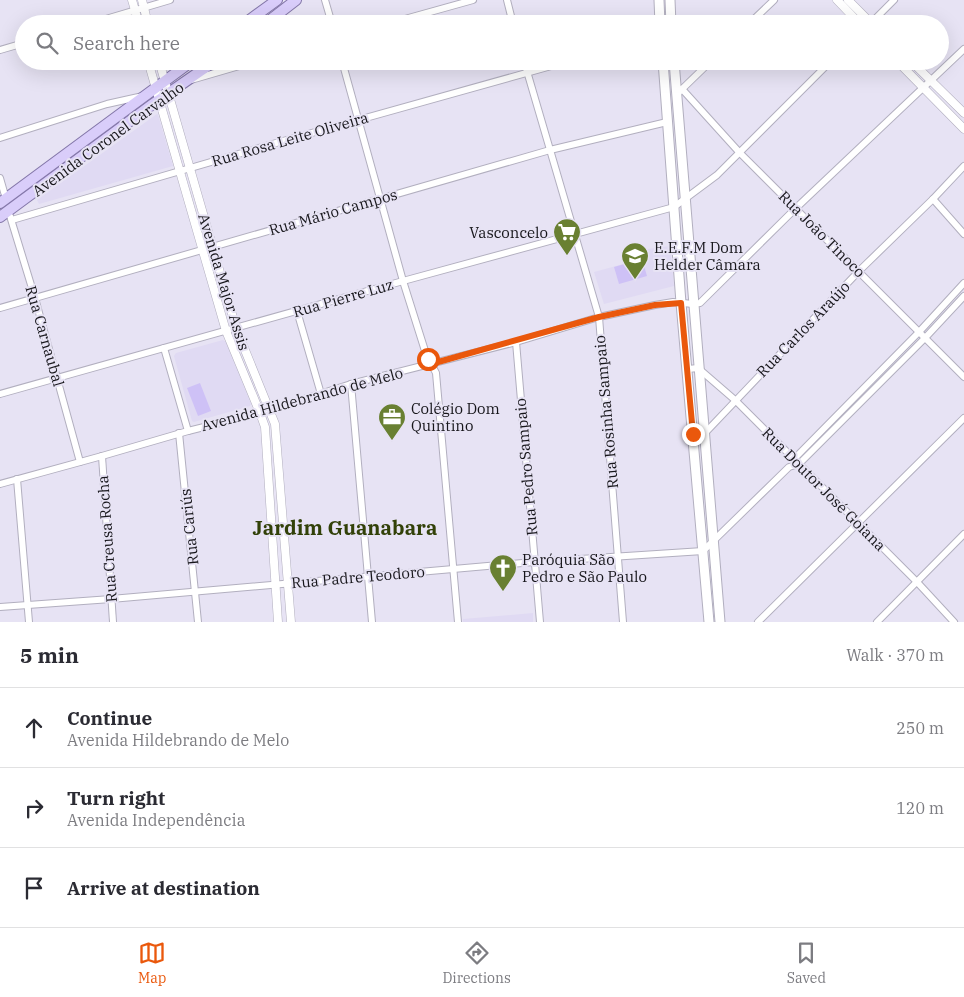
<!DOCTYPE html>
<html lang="en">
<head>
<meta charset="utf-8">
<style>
	:root { --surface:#fff; --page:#f2f2f3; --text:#2b2b33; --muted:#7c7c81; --line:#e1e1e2; --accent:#ea580c }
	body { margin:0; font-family:"IBM Plex Serif",serif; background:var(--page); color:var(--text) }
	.stop { position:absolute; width:15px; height:15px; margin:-11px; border:4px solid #ea580c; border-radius:50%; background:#fff }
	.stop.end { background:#ea580c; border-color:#fff; box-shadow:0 1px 5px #0008 }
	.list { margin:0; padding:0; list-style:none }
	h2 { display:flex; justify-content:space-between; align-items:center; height:65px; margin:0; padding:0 20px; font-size:21px }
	h2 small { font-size:16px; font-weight:400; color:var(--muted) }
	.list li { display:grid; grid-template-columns:32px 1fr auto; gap:15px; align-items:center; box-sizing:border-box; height:80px; padding:0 20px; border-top:1px solid var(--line) }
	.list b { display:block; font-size:19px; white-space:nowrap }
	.list p { margin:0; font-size:16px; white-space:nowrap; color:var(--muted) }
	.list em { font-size:16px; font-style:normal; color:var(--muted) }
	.icon { flex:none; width:28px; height:28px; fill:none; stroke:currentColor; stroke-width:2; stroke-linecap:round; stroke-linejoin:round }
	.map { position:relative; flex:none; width:964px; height:622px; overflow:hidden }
	.search { position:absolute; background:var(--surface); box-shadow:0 5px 20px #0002; left:15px; right:15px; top:15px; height:55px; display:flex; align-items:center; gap:12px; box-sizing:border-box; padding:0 18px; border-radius:28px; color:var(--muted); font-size:19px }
	.sheet { height:305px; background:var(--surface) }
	nav { display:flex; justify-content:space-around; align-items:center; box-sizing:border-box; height:70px; border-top:1px solid var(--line); background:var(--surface); font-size:14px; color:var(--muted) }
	nav a { display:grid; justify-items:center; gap:2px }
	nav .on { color:var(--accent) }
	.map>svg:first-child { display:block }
	.built { fill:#e0daf3 }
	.pitch { fill:#cec1f6 }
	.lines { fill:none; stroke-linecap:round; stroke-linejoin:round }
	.minor-casing { stroke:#b2afbf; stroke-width:8 }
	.tertiary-casing { stroke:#b2afbf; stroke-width:9 }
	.secondary-casing { stroke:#b2afbf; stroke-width:11 }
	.primary-casing { stroke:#8477a9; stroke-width:12 }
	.minor { stroke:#fff; stroke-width:6 }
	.tertiary { stroke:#fff; stroke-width:8 }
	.secondary { stroke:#fff; stroke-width:9 }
	.primary { stroke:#d9cdfa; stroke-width:10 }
	.route { stroke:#ea580c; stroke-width:6 }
	.labels { text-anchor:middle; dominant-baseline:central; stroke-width:4; stroke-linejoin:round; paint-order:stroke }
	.street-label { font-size:15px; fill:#17161b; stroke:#e7e3f4 }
	.poi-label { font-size:15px; fill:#17161b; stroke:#e7e3f4; text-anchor:start }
	.district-label { font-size:20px; font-weight:bold; fill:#324108; stroke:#e7e3f4 }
</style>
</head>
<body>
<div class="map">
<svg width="964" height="622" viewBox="0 0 964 622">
	<rect width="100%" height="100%" fill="#e7e3f4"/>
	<!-- built -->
	<g class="built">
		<path d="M 157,114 L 158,115 L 173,166 L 39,204 L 37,200 Z"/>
		<path d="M 670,246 L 674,286 L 604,304 L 594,272 L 649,257 L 648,249 Z"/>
		<path d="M 223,340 L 226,342 L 251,404 L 250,406 L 194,422 L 192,421 L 174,356 L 176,353 Z"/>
		<path d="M 533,613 L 533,622 L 463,622 L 463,619 Z"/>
	</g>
	<!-- pitch -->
	<g class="pitch">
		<path d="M 642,259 L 647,276 L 619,284 L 614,267 Z"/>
		<path d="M 200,383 L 211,411 L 198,416 L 187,388 Z"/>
	</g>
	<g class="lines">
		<!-- minor casing -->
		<g class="minor-casing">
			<g id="minor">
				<path d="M 325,0 L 332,24"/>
				<path d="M 507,0 L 513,24"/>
				<path d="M 89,24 L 170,0"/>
				<path d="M 387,24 L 473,0"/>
				<path d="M 749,24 L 774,0"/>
				<path d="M 870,24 L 894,0"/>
				<path d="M 0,50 L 24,43"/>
				<path d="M 342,61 L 403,281 L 426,354 L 436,373 L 458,622"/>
				<path d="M 524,61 L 599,317 L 623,622"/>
				<path d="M 191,80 L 256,61"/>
				<path d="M 682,89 L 739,152 L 964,377"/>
				<path d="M 679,92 L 711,61"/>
				<path d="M 0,138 L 107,104 L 143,96"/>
				<path d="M 0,178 L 6,199"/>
				<path d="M 933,199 L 964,234"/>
				<path d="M 10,216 L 35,298 L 80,462"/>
				<path d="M 12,220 L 276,143 L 569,61"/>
				<path d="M 0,308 L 550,150 L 667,122"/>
				<path d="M 297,311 L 321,394"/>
				<path d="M 516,342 L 540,622"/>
				<path d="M 164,348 L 188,431"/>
				<path d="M 688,369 L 698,368 L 735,400 L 917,582 L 954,622"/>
				<path d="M 351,384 L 372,622"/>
				<path d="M 0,394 L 403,281 L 674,207 L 717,175 L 831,61"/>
				<path d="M 179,433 L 198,622"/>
				<path d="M 693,434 L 705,433 L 859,271 L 933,199 L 964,166"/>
				<path d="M 102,456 L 113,622"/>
				<path d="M 793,460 L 919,332 L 964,283"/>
				<path d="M 17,479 L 29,622"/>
				<path d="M 0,484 L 102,456 L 188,431 L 260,413 L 351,384 L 516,342 L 599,317 L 655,305 L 673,302 L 693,304 L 700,303 L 796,208 L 964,49"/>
				<path d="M 0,607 L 111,599 L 534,562 L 703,551 L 789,467 L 799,464 L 925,338 L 964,296"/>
				<path d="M 758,622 L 964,418"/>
				<path d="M 877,622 L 964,534"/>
			</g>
		</g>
		<!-- tertiary casing -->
		<g class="tertiary-casing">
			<g id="tertiary">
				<path d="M 132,0 L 139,24"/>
				<path d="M 142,0 L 148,24"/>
				<path d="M 837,0 L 860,24"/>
				<path d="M 848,0 L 872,24"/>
				<path d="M 148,61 L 226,331 L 260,413 L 265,427 L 278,622"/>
				<path d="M 159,61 L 236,328 L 275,424 L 291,622"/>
				<path d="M 897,61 L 964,129"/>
				<path d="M 911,61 L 964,113"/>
			</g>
		</g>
		<!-- secondary casing -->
		<g class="secondary-casing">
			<g id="secondary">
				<path d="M 659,0 L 660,24"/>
				<path d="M 670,0 L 671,24"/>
				<path d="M 663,61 L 681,303 L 709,622"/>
				<path d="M 674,61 L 720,622"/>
			</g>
		</g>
		<!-- primary casing -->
		<g class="primary-casing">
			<g id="primary">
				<path d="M 244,24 L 277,0"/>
				<path d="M 265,24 L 296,0"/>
				<path d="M 0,203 L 192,61"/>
				<path d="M 0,217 L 153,104 L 215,61"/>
			</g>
		</g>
		<!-- minor -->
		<use href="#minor" class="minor"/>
		<!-- tertiary -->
		<use href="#tertiary" class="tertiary"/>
		<!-- secondary -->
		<use href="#secondary" class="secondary"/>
		<!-- primary -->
		<use href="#primary" class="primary"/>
	</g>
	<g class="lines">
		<!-- route -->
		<path class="route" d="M 428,359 L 431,364 L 599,317 L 655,305 L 681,303 L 693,434"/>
	</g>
	<!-- icons -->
	<defs>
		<g id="supermarket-pin" transform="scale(1.4375)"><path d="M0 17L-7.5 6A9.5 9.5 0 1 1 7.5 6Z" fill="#698032" stroke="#e7e3f4"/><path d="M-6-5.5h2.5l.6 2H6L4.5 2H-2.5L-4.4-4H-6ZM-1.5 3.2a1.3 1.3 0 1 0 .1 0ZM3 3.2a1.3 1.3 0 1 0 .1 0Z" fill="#fff"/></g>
		<g id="school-pin" transform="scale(1.4375)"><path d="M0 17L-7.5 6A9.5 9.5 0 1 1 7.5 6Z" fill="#698032" stroke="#e7e3f4"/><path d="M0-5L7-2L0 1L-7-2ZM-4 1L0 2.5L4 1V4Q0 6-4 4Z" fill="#fff"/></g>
		<g id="office-pin" transform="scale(1.4375)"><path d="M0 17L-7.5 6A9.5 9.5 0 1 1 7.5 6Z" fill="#698032" stroke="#e7e3f4"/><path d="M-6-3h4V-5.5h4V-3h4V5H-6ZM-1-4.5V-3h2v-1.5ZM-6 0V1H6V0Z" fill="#fff"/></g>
		<g id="church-pin" transform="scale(1.4375)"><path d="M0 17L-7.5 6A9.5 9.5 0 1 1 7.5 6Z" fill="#698032" stroke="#e7e3f4"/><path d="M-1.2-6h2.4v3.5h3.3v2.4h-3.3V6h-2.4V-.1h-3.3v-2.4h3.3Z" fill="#fff"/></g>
	</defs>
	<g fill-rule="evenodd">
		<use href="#supermarket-pin" x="567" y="232"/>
		<use href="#school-pin" x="635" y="256"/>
		<use href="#office-pin" x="392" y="417"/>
		<use href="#church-pin" x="503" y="568"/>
	</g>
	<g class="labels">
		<!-- street labels -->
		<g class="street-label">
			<text transform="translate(108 139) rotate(-36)">Avenida Coronel Carvalho</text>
			<text transform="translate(290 139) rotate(-16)">Rua Rosa Leite Oliveira</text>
			<text transform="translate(333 212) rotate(-16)">Rua Mário Campos</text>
			<text transform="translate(822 234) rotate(45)">Rua João Tinoco</text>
			<text transform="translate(224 282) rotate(73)">Avenida Major Assis</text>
			<text transform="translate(343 298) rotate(-16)">Rua Pierre Luz</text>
			<text transform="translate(803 329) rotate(-46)">Rua Carlos Araújo</text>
			<text transform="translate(45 336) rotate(74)">Rua Carnaubal</text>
			<text transform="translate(302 399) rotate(-15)">Avenida Hildebrando de Melo</text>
			<text transform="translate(606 412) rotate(-95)">Rua Rosinha Sampaio</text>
			<text transform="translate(526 467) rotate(-95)">Rua Pedro Sampaio</text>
			<text transform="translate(824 489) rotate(45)">Rua Doutor José Goiana</text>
			<text transform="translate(189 527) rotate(-96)">Rua Cariús</text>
			<text transform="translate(107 539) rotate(-94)">Rua Creusa Rocha</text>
			<text transform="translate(358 577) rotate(-5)">Rua Padre Teodoro</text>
		</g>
		<!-- poi labels -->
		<g class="poi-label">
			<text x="548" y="232" text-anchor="end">Vasconcelo</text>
			<text x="654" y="247">E.E.F.M Dom<tspan x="654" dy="17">Helder Câmara</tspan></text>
			<text x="411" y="408">Colégio Dom<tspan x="411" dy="17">Quintino</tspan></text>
			<text x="522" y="559">Paróquia São<tspan x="522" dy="17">Pedro e São Paulo</tspan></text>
		</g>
		<!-- district labels -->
		<g class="district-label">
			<text x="345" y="527">Jardim Guanabara</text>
		</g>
	</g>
</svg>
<div class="stop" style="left:428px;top:359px"></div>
<div class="stop end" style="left:693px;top:434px"></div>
<div class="search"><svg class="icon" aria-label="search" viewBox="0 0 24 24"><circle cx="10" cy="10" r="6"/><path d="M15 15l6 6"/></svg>Search here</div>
</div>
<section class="sheet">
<h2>5 min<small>Walk · 370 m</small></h2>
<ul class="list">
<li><svg class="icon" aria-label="ahead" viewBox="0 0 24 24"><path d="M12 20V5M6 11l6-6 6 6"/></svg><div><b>Continue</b><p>Avenida Hildebrando de Melo</p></div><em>250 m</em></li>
<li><svg class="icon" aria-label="right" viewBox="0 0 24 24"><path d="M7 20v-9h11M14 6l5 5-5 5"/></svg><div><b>Turn right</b><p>Avenida Independência</p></div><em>120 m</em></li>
<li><svg class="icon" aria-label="arrive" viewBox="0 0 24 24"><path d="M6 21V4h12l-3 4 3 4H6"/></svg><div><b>Arrive at destination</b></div></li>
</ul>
</section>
<nav>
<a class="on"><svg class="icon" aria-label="map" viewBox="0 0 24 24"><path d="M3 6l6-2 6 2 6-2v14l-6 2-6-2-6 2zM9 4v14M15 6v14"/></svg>Map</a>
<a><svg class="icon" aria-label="directions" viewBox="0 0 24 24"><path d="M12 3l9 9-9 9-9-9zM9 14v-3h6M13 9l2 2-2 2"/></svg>Directions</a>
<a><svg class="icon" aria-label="saved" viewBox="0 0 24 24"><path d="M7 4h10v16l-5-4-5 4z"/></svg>Saved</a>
</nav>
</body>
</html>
